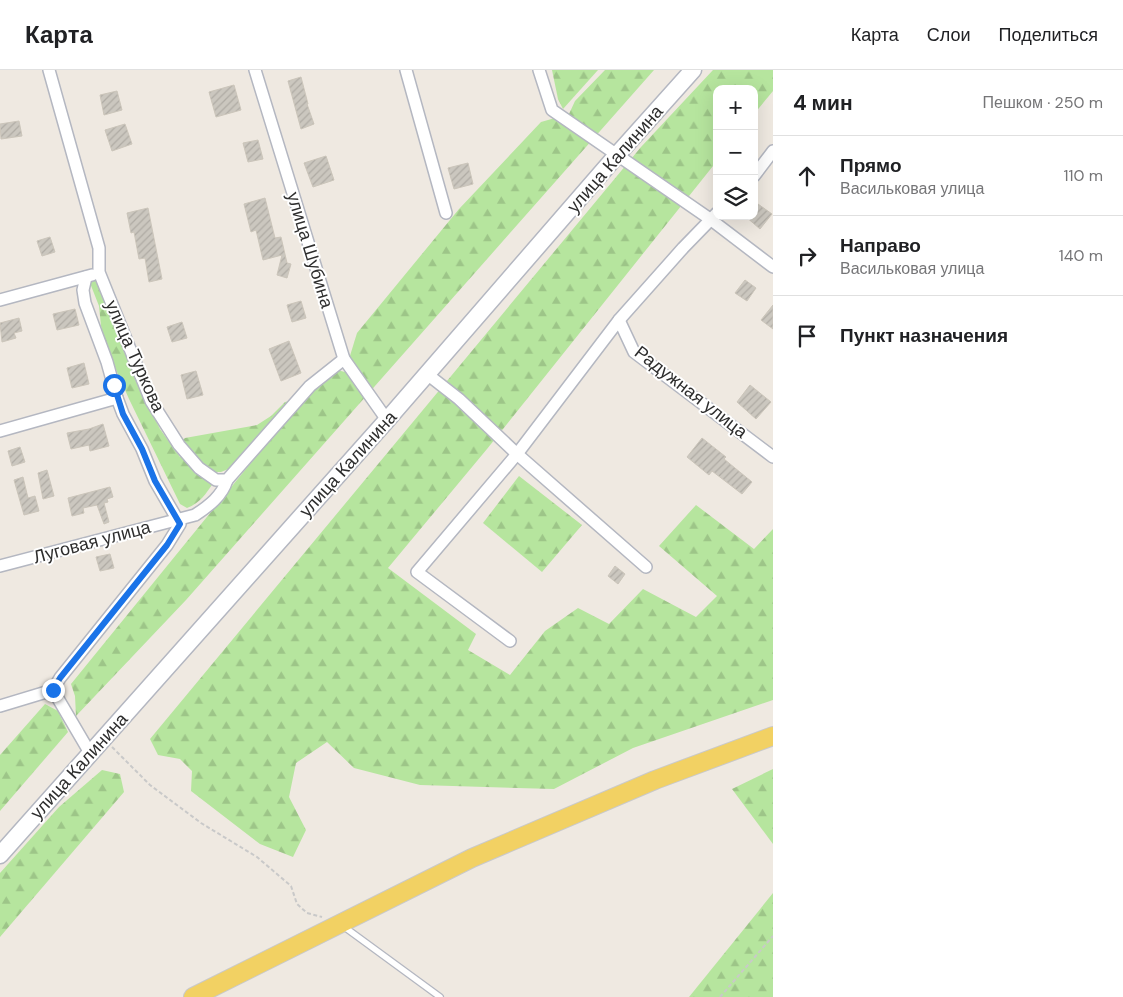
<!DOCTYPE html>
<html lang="ru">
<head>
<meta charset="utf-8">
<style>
	:root { --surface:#fff; --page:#f2f2f2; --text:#202124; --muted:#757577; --line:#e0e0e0 }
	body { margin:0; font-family:"DM Sans",sans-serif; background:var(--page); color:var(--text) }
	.controls { position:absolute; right:15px; top:15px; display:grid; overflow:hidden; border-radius:10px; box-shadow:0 5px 20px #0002 }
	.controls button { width:45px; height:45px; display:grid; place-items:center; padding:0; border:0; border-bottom:1px solid var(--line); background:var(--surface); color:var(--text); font:25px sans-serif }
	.stop { position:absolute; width:15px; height:15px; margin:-11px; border:4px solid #1a73e8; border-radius:50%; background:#fff }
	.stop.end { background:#1a73e8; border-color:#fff; box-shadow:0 1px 5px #0008 }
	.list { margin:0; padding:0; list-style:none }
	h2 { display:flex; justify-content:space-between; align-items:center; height:65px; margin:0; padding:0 20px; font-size:21px }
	h2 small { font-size:16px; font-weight:400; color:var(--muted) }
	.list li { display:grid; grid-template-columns:32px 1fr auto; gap:15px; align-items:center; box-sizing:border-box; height:80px; padding:0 20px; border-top:1px solid var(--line) }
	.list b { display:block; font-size:19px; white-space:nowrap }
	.list p { margin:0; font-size:16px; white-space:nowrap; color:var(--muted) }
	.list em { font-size:16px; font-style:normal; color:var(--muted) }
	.icon { flex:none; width:28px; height:28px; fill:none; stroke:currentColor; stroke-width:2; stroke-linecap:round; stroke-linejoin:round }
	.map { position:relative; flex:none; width:773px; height:927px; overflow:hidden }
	header { display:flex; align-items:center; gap:30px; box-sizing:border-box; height:70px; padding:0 25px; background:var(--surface); border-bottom:1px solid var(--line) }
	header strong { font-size:24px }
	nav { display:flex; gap:28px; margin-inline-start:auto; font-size:18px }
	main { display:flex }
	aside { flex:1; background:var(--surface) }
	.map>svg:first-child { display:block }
	.forest { fill:url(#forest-firs) }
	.building { fill:url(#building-hatch); stroke:#cbc5ba }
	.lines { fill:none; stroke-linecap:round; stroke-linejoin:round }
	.lane-casing { stroke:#b4b7c1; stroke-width:8 }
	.street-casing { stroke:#b4b7c1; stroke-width:14 }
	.secondary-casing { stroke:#b4b7c1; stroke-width:19 }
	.primary-casing { stroke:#c9c9c9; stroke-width:20 }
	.path { stroke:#c9c9c9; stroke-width:2; stroke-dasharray:4 2.5; stroke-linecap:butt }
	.lane { stroke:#fff; stroke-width:5.5 }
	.street { stroke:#fff; stroke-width:11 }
	.secondary { stroke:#fff; stroke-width:16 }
	.primary { stroke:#f2d163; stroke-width:18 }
	.route { stroke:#1a73e8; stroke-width:6 }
	.labels { text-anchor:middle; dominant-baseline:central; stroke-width:4; stroke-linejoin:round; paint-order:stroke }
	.street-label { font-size:18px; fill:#2e2e2e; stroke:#fff }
</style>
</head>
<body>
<header>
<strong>Карта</strong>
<nav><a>Карта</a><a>Слои</a><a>Поделиться</a></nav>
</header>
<main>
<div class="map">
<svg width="773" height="927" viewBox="0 0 773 927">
	<defs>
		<pattern id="forest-firs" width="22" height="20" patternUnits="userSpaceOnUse" patternTransform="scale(1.25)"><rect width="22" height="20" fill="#b6e59e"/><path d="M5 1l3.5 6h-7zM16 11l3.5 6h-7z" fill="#9dc588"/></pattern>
		<pattern id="building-hatch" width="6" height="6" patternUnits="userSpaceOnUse" patternTransform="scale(1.25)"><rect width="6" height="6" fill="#cbc7bf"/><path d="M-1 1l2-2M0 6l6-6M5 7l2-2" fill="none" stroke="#afaba4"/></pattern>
	</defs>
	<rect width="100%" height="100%" fill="#efe9e1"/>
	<!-- forest -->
	<g class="forest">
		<path d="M 552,0 L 598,0 L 563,39 L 558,29 Z"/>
		<path d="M 605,0 L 654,0 L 186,530 L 76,646 L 75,626 L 71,614 L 311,319 L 337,300 L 345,302 L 357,263 L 459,139 L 541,52 L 569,44 L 575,31 Z"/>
		<path d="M 713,0 L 773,0 L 773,21 L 754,44 L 754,19 L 717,19 L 717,91 L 487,379 L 388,498 L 476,564 L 468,580 L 510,605 L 545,561 L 578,538 L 609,554 L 643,519 L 696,547 L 717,526 L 659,476 L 696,435 L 754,479 L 773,459 L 773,630 L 633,678 L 554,719 L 420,715 L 354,698 L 327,672 L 296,693 L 289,727 L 306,760 L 293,787 L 260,774 L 191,721 L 192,701 L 180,689 L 158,685 L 150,669 L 641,77 Z"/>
		<path d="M 88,208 L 96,209 L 136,310 L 160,359 L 180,387 L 184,386 L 213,413 C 206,424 200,433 187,438 L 180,434 L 129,329 L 106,277 L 101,256 L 99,236 Z"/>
		<path d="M 290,331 L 231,398 L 221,402 L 210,402 L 181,372 L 185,368 L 257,355 L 271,346 L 285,332 Z"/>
		<path d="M 519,406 L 582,455 L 542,502 L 483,453 Z"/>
		<path d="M 45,634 L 58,641 L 68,662 L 0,741 L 0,685 Z"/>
		<path d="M 773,699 L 773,774 L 732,719 Z"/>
		<path d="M 102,700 L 120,704 L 124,722 L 0,867 L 0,803 L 59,737 Z"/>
		<path d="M 773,823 L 773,927 L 689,927 Z"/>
	</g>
	<!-- building -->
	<g class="building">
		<path d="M 301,7 L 308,34 L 307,34 L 314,54 L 301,59 L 288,11 Z"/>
		<path d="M 234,15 L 241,40 L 216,47 L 209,22 Z"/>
		<path d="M 117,21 L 122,40 L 104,45 L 100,25 Z"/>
		<path d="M 19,51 L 22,66 L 1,69 L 0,54 Z"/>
		<path d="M 125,54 L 132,74 L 112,81 L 105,60 Z"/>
		<path d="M 258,70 L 263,89 L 248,92 L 243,73 Z"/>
		<path d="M 326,86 L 334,110 L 313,117 L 304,93 Z"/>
		<path d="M 468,93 L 473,114 L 454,119 L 448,98 Z"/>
		<path d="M 265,128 L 275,168 L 281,167 L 287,193 L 291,194 L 287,208 L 277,205 L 282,185 L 263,190 L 256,160 L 251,162 L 244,134 Z"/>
		<path d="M 758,134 L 772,144 L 760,159 L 745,146 L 754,146 L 754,139 Z"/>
		<path d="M 148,138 L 162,209 L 149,212 L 145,188 L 139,189 L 134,162 L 131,163 L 127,143 Z"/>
		<path d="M 50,167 L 55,182 L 42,186 L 37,171 Z"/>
		<path d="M 745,210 L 756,218 L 747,231 L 735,223 Z"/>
		<path d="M 301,231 L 306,248 L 292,252 L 287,235 Z"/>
		<path d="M 773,235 L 773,259 L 761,250 Z"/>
		<path d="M 75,239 L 79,255 L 57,260 L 53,244 Z"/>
		<path d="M 19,248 L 22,261 L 14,263 L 16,268 L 2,272 L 0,253 Z"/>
		<path d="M 182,252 L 187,268 L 172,272 L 167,257 Z"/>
		<path d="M 289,271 L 301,303 L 281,311 L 269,279 Z"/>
		<path d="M 84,293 L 89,314 L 72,318 L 67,298 Z"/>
		<path d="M 196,301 L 203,325 L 187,329 L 181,305 Z"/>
		<path d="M 750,315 L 771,332 L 756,349 L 737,332 Z"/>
		<path d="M 103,354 L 109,376 L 90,381 L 89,375 L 71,379 L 67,363 L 89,359 Z"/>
		<path d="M 702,368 L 726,387 L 724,389 L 752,412 L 742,424 L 712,401 L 709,405 L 687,387 Z"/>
		<path d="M 20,377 L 25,392 L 12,396 L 8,381 Z"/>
		<path d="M 47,400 L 54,426 L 43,429 L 38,403 Z"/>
		<path d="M 23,407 L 28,428 L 35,426 L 39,441 L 24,445 L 14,410 Z"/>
		<path d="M 110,417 L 113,427 L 107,429 L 108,432 L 104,433 L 109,452 L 104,454 L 97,435 L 83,438 L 84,443 L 72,446 L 68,428 Z"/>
		<path d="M 110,484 L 114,498 L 100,501 L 96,487 Z"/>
		<path d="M 615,496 L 625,504 L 618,514 L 608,506 Z"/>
	</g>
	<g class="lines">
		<!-- lane casing -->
		<g class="lane-casing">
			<path id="lane" d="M 343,856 L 440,927"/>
		</g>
		<!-- street casing -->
		<g class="street-casing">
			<g id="street">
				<path d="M 49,0 L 99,178 L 99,202 L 151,331 L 179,375 L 199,398 L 216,410 L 227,410 L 310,316 L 344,289"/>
				<path d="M 255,0 L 344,289 L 387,350"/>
				<path d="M 406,0 L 446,143"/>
				<path d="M 539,0 L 552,40 L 710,149 L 773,197"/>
				<path d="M 754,106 L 773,81"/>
				<path d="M 0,230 L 92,205"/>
				<path d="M 619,250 L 634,282 L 773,387"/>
				<path d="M 427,304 L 459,329 L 517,384 L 646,497"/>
				<path d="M 0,361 L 117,328"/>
				<path d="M 0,496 L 195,445 C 209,436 222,426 227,410"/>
				<path d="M 510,571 L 417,502 L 517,384 L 619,250 L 683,178 L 717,143"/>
				<path d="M 53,620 L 90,683"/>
				<path d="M 0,636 L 53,620 L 60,608 L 167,475 L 180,454 L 155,411 L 142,379 L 123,344 L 117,328 L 107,292 L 85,233 L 83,220 L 86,207"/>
			</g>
		</g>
		<!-- secondary casing -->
		<g class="secondary-casing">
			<path id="secondary" d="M 0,785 L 387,350 L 616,86 L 693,0"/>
		</g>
		<!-- primary casing -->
		<g class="primary-casing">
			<path id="primary" d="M 193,927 L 472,788 L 655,710 L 773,666"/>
		</g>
		<!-- path -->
		<g class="path">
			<path d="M 112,677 L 150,715 L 201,753 L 257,787 L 291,816 L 297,834 L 307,843 L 322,847"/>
			<path d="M 720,927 L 773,866"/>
		</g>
		<!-- lane -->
		<use href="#lane" class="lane"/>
		<!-- street -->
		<use href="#street" class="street"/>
		<!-- secondary -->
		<use href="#secondary" class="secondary"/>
		<!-- primary -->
		<use href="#primary" class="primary"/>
	</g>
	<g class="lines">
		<!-- route -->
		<path class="route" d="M 53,620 L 60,608 L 167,475 L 180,454 L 155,411 L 142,379 L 123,344 L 114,315"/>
	</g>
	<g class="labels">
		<!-- street labels -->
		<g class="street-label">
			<text transform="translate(615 89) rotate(-49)">улица Калинина</text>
			<text transform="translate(310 180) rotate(73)">улица Шубина</text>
			<text transform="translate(135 286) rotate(66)">улица Туркова</text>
			<text transform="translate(691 322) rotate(38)">Радужная улица</text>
			<text transform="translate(348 394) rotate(-48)">улица Калинина</text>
			<text transform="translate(92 472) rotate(-15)">Луговая улица</text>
			<text transform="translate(79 696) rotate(-48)">улица Калинина</text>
		</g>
	</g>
</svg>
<div class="controls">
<button>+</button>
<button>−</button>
<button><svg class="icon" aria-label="layers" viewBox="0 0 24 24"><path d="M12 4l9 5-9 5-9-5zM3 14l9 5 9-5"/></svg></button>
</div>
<div class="stop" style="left:114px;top:315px"></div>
<div class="stop end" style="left:53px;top:620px"></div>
</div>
<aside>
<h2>4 мин<small>Пешком · 250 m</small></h2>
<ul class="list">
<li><svg class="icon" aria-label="ahead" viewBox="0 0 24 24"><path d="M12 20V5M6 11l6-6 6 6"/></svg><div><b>Прямо</b><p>Васильковая улица</p></div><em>110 m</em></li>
<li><svg class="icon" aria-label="right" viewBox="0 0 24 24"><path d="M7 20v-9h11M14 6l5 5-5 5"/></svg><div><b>Направо</b><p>Васильковая улица</p></div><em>140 m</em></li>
<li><svg class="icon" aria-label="arrive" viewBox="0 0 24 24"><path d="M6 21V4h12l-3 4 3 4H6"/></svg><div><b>Пункт назначения</b></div></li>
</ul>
</aside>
</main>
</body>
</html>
